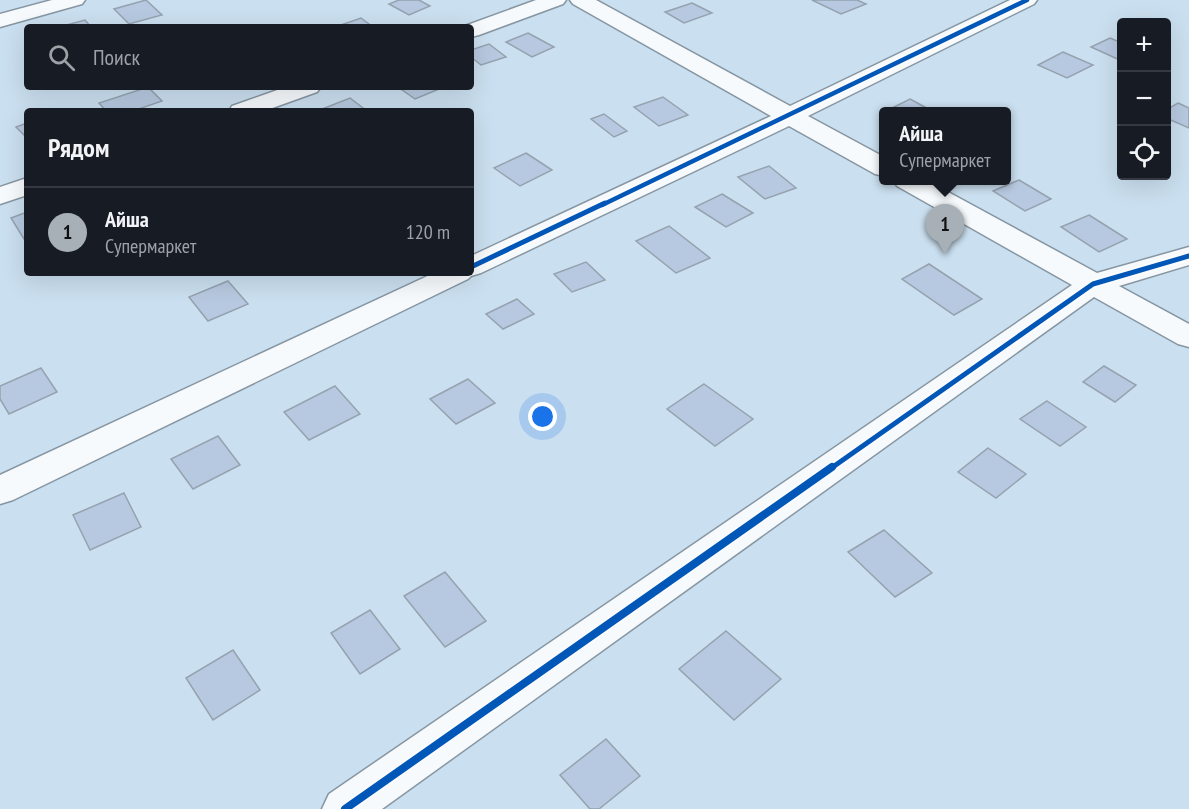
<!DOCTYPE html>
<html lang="ru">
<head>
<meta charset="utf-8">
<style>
	:root { --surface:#171b24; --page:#242831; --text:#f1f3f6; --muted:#9ea1a6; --line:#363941; --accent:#a7b0b7 }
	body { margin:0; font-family:"PT Sans Narrow",sans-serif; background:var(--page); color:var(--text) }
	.controls { position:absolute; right:18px; top:18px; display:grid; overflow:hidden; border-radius:6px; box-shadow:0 6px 24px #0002 }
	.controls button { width:54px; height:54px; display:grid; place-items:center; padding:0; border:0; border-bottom:2px solid var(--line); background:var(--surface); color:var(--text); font:30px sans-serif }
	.you { position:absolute; left:543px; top:417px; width:21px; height:21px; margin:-15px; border:4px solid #fff; border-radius:50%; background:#1a73e8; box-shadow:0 0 0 9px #1a73e833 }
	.badge { display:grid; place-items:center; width:39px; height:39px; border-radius:50%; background:var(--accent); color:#111; font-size:20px; font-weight:700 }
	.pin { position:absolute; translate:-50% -50px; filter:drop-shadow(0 2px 3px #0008) }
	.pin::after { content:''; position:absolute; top:32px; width:21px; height:18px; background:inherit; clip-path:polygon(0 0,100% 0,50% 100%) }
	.popup { position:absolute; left:879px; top:107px; width:132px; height:78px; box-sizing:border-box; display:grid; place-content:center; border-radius:6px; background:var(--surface); filter:drop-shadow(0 2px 4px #0005); font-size:20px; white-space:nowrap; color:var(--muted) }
	.popup b { font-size:22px; color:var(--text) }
	.popup::after { content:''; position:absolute; left:50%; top:100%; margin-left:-12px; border:12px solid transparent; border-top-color:var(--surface) }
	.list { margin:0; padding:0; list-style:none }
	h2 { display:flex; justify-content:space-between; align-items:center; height:78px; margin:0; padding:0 24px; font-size:26px }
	h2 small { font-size:20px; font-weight:400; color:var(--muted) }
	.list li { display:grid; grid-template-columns:39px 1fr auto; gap:18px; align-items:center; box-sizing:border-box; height:90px; padding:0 24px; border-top:2px solid var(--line) }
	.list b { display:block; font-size:22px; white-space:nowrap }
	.list p { margin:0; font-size:20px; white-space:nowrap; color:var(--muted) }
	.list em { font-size:20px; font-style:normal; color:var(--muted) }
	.icon { flex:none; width:33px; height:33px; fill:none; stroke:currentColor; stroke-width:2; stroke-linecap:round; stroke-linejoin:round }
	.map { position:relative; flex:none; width:1189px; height:809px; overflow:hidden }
	.search { position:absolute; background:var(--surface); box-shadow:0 6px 24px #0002; left:24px; top:24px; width:450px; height:66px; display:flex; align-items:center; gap:15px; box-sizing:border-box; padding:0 21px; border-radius:6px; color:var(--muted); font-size:22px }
	.panel { position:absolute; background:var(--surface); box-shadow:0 6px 24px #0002; left:24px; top:108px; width:450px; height:168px; border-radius:6px }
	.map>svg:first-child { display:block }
	.building { fill:#b7c9e0; stroke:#95a2af; stroke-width:1.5 }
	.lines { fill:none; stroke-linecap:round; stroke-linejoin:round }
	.street-casing { stroke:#8696a2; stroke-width:3 }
	.street { fill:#f7fafd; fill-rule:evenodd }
	.cycleway-far2-casing { stroke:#fcfcfc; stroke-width:8 }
	.cycleway-far1-casing { stroke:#fcfcfc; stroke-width:9 }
	.cycleway-casing { stroke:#fcfcfc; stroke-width:11 }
	.cycleway-far2 { stroke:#0057b8; stroke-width:4.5 }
	.cycleway-far1 { stroke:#0057b8; stroke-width:5 }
	.cycleway { stroke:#0057b8; stroke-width:8 }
</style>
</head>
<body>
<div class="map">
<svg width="1189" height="809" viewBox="0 0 1189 809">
	<rect width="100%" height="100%" fill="#cadfef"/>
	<!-- building -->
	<g class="building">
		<path d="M 146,0 L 162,15 L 129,24 L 114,9 Z"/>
		<path d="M 399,0 L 419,0 L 430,6 L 409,15 L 389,4 Z"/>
		<path d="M 812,0 L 857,0 L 866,4 L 841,14 Z"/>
		<path d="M 692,3 L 712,13 L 684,23 L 665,12 Z"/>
		<path d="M 361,18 L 373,27 L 335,27 Z"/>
		<path d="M 85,20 L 91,27 L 59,27 Z"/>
		<path d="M 528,33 L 554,47 L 532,57 L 506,42 Z"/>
		<path d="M 1110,38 L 1122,43 L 1122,61 L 1091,47 Z"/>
		<path d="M 489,44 L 506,57 L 481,65 L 471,57 L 471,50 Z"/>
		<path d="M 1063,52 L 1093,65 L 1067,78 L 1038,65 Z"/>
		<path d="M 148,87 L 162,101 L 133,111 L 106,111 L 99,103 Z"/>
		<path d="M 398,87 L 444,87 L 415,99 Z"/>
		<path d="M 663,97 L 688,115 L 659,126 L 634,107 Z"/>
		<path d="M 350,98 L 367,111 L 317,111 Z"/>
		<path d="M 910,99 L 934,112 L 884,112 Z"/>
		<path d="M 1178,103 L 1189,108 L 1189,128 L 1166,118 L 1166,110 Z"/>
		<path d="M 604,114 L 627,131 L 614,137 L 591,119 Z"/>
		<path d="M 27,123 L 27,138 L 16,127 Z"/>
		<path d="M 526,153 L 552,170 L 520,186 L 494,168 Z"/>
		<path d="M 769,166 L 796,188 L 765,199 L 738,177 Z"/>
		<path d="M 1019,180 L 1051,199 L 1025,211 L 993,191 Z"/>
		<path d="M 722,194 L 753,213 L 726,227 L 695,207 Z"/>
		<path d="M 27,212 L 27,238 L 24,239 L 11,218 Z"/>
		<path d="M 1089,215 L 1127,239 L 1099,252 L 1061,227 Z"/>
		<path d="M 669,226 L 710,258 L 676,273 L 636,241 Z"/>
		<path d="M 586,262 L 605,280 L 572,292 L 554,274 Z"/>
		<path d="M 929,264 L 982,299 L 954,315 L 902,279 Z"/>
		<path d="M 228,281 L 248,304 L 208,321 L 189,297 Z"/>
		<path d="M 517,299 L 534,314 L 503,329 L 486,314 Z"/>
		<path d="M 1104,366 L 1136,385 L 1115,402 L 1083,382 Z"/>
		<path d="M 41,368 L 57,392 L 9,414 L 0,399 L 0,386 Z"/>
		<path d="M 468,379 L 495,403 L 456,424 L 430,399 Z"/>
		<path d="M 704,384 L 753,419 L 715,446 L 667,409 Z"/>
		<path d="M 335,386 L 360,414 L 309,440 L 284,412 Z"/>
		<path d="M 1047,401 L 1086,427 L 1060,446 L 1020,419 Z"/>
		<path d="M 218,436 L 240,465 L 193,489 L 171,459 Z"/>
		<path d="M 988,448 L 1026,474 L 996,498 L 958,472 Z"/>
		<path d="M 124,493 L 141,527 L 90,550 L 73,515 Z"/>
		<path d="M 884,530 L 932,573 L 895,597 L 848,552 Z"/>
		<path d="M 445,572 L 486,621 L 445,647 L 404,596 Z"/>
		<path d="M 370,610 L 400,649 L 360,674 L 331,633 Z"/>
		<path d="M 726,631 L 781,679 L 734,720 L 679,669 Z"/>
		<path d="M 233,650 L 260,690 L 213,720 L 186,678 Z"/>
		<path d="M 606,739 L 640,776 L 599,809 L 590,809 L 560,775 Z"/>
	</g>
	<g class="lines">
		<!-- street casing -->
		<g class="street-casing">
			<g id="street">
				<path d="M 52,0 L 85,0 L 82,4 L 0,27 L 0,14 Z"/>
				<path d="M 536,0 L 566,0 L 563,4 L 479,35 L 471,37 L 471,27 L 462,27 Z"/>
				<path d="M 570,0 L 596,0 L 790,106 L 1010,0 L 1037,0 L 1034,4 L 808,116 L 884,157 L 884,176 L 875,174 L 789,126 L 481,273 L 471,276 L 468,279 L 13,500 L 0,504 L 0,475 L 434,273 L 471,273 L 471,256 L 771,116 L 573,4 Z"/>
				<path d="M 286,87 L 321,87 L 317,92 L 264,111 L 229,111 L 232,106 Z"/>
				<path d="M 27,178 L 27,195 L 0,204 L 0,187 Z"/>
				<path d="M 893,180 L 926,180 L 1097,273 L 1189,247 L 1189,265 L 1119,286 L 1189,324 L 1189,347 L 1178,344 L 1094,297 L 382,809 L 322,809 L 329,794 L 1072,285 L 897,186 Z"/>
			</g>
		</g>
		<!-- street -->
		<use href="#street" class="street"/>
		<!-- cycleway-far2 casing -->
		<g class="cycleway-far2-casing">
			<path id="cycleway-far2" d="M 602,205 L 1027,0"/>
		</g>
		<!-- cycleway-far1 casing -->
		<g class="cycleway-far1-casing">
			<g id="cycleway-far1">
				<path d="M 471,267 L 605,203"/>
				<path d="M 830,469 L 1093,284 L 1189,256"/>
			</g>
		</g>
		<!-- cycleway casing -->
		<g class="cycleway-casing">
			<path id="cycleway" d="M 345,809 L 832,467"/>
		</g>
		<!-- cycleway-far2 -->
		<use href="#cycleway-far2" class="cycleway-far2"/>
		<!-- cycleway-far1 -->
		<use href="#cycleway-far1" class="cycleway-far1"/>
		<!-- cycleway -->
		<use href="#cycleway" class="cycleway"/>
	</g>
</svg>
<div class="controls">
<button>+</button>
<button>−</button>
<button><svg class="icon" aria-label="locate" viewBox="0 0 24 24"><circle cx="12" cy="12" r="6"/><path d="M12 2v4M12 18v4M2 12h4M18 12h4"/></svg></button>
</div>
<div class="you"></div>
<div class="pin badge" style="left:945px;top:254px">1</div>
<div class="popup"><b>Айша</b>Супермаркет</div>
<div class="search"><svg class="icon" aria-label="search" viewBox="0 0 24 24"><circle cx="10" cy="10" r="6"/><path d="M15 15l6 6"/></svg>Поиск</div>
<section class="panel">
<h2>Рядом<small></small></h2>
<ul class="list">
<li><span class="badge">1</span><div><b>Айша</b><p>Супермаркет</p></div><em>120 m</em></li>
</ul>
</section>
</div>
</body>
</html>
